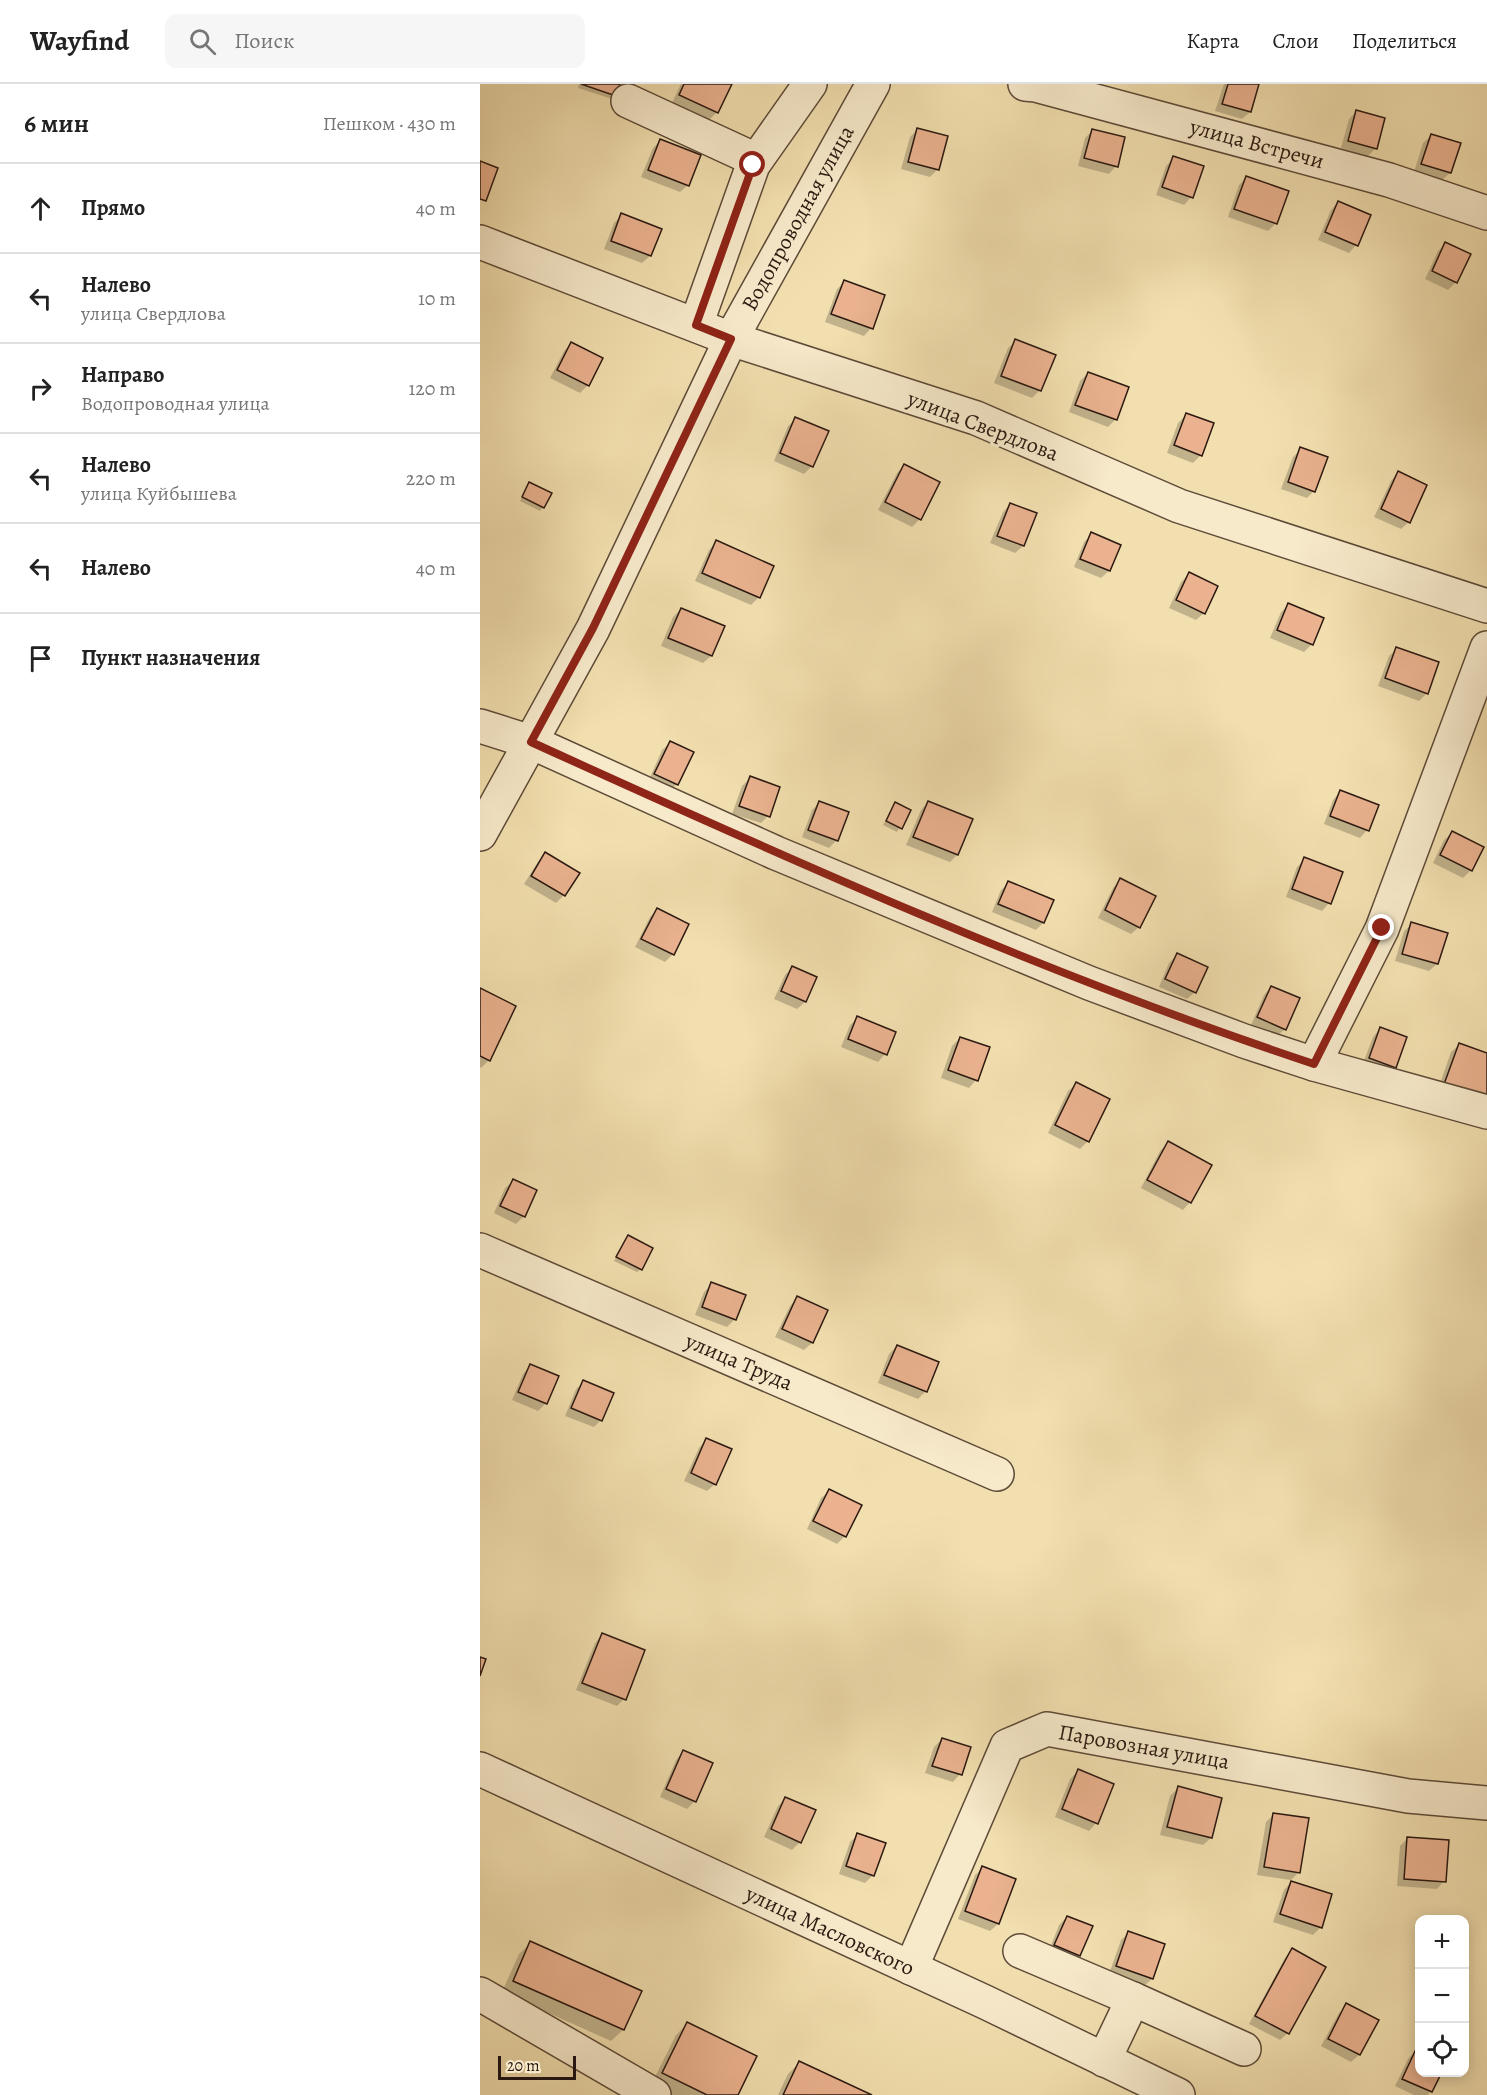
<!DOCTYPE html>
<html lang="ru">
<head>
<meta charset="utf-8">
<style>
	:root { --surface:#fff; --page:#f6f6f6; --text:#222; --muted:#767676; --line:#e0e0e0 }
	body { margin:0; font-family:Alegreya,serif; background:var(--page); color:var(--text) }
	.controls { position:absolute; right:18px; bottom:18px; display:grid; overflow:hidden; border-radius:12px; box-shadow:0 3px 15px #0003 }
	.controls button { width:54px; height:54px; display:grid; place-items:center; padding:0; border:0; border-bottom:2px solid var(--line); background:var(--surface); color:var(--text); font:30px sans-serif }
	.scale { position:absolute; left:18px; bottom:15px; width:78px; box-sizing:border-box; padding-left:6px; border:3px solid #2b1911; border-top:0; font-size:16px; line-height:21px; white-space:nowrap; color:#2b1911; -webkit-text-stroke:4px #f7eacb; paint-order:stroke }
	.stop { position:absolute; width:18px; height:18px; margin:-14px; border:4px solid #8f2418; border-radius:50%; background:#fff }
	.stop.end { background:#8f2418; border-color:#fff; box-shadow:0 2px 6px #0008 }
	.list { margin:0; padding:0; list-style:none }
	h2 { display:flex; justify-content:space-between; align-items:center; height:78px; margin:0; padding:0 24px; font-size:26px }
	h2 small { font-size:20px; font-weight:400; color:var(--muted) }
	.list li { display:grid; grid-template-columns:39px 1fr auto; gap:18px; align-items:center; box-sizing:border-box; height:90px; padding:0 24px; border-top:2px solid var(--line) }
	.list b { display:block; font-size:22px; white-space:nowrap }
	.list p { margin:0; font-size:20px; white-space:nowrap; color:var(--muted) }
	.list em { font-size:20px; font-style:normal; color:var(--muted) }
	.icon { flex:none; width:33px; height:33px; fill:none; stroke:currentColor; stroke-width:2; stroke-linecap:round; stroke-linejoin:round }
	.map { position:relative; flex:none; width:1007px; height:2011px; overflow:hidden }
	header { display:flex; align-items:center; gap:36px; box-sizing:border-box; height:84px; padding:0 30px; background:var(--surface); border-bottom:2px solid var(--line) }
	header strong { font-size:28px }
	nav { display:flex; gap:33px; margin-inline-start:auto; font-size:21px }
	.search { width:420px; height:54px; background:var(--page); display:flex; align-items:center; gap:15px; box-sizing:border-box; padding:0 21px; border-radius:12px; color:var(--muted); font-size:22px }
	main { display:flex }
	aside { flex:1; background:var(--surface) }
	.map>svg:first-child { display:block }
	.shadow { fill:#0003 }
	.building { fill:#eab28f; stroke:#2b1911; stroke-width:1.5 }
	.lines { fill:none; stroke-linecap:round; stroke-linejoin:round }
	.minor-casing { stroke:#5d4a38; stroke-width:36 }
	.minor { stroke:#f7eacb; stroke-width:33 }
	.route { stroke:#8f2418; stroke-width:8 }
	.labels { text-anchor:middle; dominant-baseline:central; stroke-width:6; stroke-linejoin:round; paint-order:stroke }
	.street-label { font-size:22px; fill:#2b1911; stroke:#f7eacb }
</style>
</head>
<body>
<header>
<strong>Wayfind</strong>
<div class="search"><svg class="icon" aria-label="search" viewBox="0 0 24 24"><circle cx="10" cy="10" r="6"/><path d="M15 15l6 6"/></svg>Поиск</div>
<nav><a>Карта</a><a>Слои</a><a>Поделиться</a></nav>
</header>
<main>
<aside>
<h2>6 мин<small>Пешком · 430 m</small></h2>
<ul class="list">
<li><svg class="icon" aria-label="ahead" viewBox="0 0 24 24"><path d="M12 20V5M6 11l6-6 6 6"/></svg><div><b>Прямо</b></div><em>40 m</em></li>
<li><svg class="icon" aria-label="left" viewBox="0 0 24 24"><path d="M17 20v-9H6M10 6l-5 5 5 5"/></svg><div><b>Налево</b><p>улица Свердлова</p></div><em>10 m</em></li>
<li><svg class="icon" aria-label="right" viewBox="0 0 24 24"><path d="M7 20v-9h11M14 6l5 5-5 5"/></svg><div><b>Направо</b><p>Водопроводная улица</p></div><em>120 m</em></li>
<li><svg class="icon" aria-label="left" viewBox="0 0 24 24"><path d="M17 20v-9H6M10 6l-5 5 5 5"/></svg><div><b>Налево</b><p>улица Куйбышева</p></div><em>220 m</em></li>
<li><svg class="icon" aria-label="left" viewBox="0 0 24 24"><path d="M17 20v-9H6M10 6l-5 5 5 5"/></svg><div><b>Налево</b></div><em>40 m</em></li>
<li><svg class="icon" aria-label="arrive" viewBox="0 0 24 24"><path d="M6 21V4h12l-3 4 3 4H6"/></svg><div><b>Пункт назначения</b></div></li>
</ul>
</aside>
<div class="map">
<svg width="1007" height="2011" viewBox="0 0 1007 2011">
	<rect width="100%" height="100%" fill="#f2dfaf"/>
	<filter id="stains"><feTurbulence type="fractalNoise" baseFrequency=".00333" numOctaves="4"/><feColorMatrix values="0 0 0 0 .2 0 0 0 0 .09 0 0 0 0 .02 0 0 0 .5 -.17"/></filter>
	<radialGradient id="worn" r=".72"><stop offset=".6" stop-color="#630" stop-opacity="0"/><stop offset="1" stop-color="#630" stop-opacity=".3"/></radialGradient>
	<!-- shadow -->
	<g class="shadow">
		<path d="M 99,0 L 139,0 L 135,11 L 132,15 L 98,4 Z"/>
		<path d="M 201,0 L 250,0 L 237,28 L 229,36 L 192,19 Z"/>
		<path d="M 744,0 L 778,0 L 770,28 L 762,35 L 735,27 Z"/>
		<path d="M 876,28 L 896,64 L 888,72 L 861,64 L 869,35 Z"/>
		<path d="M 438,45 L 458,85 L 450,93 L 421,85 L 430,53 Z"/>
		<path d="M 613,46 L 636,82 L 629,90 L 598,82 L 605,54 Z"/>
		<path d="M 951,52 L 970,89 L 962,96 L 934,88 L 943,59 Z"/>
		<path d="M 180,57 L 208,101 L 200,108 L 161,93 L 173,64 Z"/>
		<path d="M 694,74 L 711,113 L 704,121 L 676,111 L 686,82 Z"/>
		<path d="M 766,94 L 796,139 L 788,147 L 748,133 L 759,101 Z"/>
		<path d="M 858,118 L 876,161 L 869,169 L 838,156 L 851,126 Z"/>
		<path d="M 142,131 L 180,146 L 170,172 L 162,179 L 124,165 L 134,139 Z"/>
		<path d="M 966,160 L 976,198 L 968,206 L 945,195 L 958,167 Z"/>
		<path d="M 364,198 L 403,212 L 391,244 L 384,252 L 345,238 L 357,205 Z"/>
		<path d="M 536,257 L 560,306 L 552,314 L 514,299 L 528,264 Z"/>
		<path d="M 91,260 L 108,301 L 100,309 L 70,294 L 84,267 Z"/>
		<path d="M 608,289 L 636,335 L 628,343 L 589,328 L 600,297 Z"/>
		<path d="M 706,331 L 721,371 L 713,379 L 687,369 L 698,339 Z"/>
		<path d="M 316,335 L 332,382 L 324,390 L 294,377 L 308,342 Z"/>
		<path d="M 821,365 L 834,407 L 827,414 L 801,405 L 813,373 Z"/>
		<path d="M 424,381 L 440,435 L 432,443 L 398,426 L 417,389 Z"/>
		<path d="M 918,389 L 929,438 L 921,445 L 894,433 L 911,397 Z"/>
		<path d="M 50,399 L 63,423 L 60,427 L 40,417 Z"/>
		<path d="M 530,420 L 543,462 L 535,469 L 510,459 L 523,428 Z"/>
		<path d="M 612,450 L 639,462 L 629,487 L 621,494 L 594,483 L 604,458 Z"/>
		<path d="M 236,458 L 279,513 L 271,521 L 215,497 L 229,466 Z"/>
		<path d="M 709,490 L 724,529 L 716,536 L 689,524 L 701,498 Z"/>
		<path d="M 809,521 L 842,535 L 832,560 L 824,568 L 790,554 L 801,528 Z"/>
		<path d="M 201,525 L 231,572 L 223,579 L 181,562 L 193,533 Z"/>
		<path d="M 917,565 L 947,609 L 939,617 L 898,602 L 909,572 Z"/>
		<path d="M 190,659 L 212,669 L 197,700 L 189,708 L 168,698 L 182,666 Z"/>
		<path d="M 270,694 L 288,732 L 281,739 L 252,730 L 262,702 Z"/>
		<path d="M 860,708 L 887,746 L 880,754 L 844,740 L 853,716 Z"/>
		<path d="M 340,718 L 357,756 L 349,764 L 322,753 L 332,726 Z"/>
		<path d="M 448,718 L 477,771 L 470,778 L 426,761 L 441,726 Z"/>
		<path d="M 415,720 L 429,727 L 417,748 L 403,741 Z"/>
		<path d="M 972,749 L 991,786 L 983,794 L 953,779 L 964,756 Z"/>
		<path d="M 65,770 L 97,789 L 84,811 L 76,819 L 44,800 L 58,778 Z"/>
		<path d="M 825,775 L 849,819 L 842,827 L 806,813 L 817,783 Z"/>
		<path d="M 640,796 L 659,843 L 651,850 L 618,834 L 633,804 Z"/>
		<path d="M 529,799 L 563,839 L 556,846 L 512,828 L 521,806 Z"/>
		<path d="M 177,826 L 207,841 L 193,870 L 185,878 L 155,863 L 170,833 Z"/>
		<path d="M 932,840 L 957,880 L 949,887 L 915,877 L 924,847 Z"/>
		<path d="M 697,871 L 715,908 L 707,915 L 679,903 L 689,879 Z"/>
		<path d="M 312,884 L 335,894 L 325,918 L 317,925 L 294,915 L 305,891 Z"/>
		<path d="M 791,903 L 805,945 L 797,952 L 771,941 L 784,911 Z"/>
		<path d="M 0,906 L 9,976 L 1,984 L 0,983 Z"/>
		<path d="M 378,934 L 414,949 L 405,970 L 398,978 L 361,963 L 370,941 Z"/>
		<path d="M 900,945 L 915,984 L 908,991 L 882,982 L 893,953 Z"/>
		<path d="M 480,954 L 496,996 L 489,1004 L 461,994 L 472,962 Z"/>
		<path d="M 979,961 L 1007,971 L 1007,1010 L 956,1011 L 971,968 Z"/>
		<path d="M 596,1000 L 608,1057 L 600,1065 L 568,1049 L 588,1007 Z"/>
		<path d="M 688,1059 L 710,1118 L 703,1126 L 661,1104 L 680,1067 Z"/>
		<path d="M 33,1097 L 44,1132 L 36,1140 L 14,1129 L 25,1104 Z"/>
		<path d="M 148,1153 L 161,1185 L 157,1188 L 134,1177 Z"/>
		<path d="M 232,1200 L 255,1235 L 247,1243 L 215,1231 L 224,1208 Z"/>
		<path d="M 317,1214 L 332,1259 L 324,1266 L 295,1253 L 310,1222 Z"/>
		<path d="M 417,1262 L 446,1307 L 438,1315 L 398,1299 L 409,1270 Z"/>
		<path d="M 50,1282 L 66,1319 L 58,1327 L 32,1316 L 43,1290 Z"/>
		<path d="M 104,1298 L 121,1336 L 114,1343 L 85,1332 L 96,1305 Z"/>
		<path d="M 226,1356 L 235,1400 L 227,1407 L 204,1397 L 219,1364 Z"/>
		<path d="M 349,1407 L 365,1452 L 357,1460 L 327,1445 L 341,1414 Z"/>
		<path d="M 122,1551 L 144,1615 L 137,1622 L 96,1606 L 115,1559 Z"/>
		<path d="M 462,1655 L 480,1690 L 473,1698 L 445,1689 L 454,1663 Z"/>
		<path d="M 203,1668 L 215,1717 L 207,1725 L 180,1713 L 196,1676 Z"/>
		<path d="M 598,1687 L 616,1739 L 609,1747 L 575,1733 L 590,1695 Z"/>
		<path d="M 698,1704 L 731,1754 L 723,1761 L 680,1751 L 690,1712 Z"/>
		<path d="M 306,1714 L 320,1758 L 312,1766 L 284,1753 L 298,1722 Z"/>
		<path d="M 794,1730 L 819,1788 L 811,1796 L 777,1791 L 786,1738 Z"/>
		<path d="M 378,1751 L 393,1791 L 385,1799 L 359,1790 L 370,1758 Z"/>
		<path d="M 928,1754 L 964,1797 L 957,1805 L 917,1802 L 920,1762 Z"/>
		<path d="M 503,1784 L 534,1796 L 518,1840 L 510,1847 L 478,1835 L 495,1791 Z"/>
		<path d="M 811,1798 L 841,1843 L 833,1851 L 793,1838 L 804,1806 Z"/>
		<path d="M 587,1833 L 599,1871 L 591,1879 L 568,1869 L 579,1841 Z"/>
		<path d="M 649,1849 L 672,1895 L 664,1902 L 629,1890 L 641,1856 Z"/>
		<path d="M 51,1859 L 160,1908 L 143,1946 L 131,1957 L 22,1908 L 39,1870 Z"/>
		<path d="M 812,1866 L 808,1949 L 800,1956 L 769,1940 L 805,1874 Z"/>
		<path d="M 867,1921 L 897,1937 L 879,1971 L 871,1978 L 841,1962 L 859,1929 Z"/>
		<path d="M 207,1940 L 256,2011 L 192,2011 L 171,2001 L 196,1951 Z"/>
		<path d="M 936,1967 L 940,1988 L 960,1988 L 948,2011 L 934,2011 L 915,2002 L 928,1975 Z"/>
		<path d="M 320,1978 L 389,2011 L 298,2011 L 308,1990 Z"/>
	</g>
	<!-- building -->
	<g class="building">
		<path d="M 101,0 L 140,0 L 136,12 Z"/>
		<path d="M 204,0 L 252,0 L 238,29 L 199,11 Z"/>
		<path d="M 748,0 L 779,0 L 771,28 L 742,20 Z"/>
		<path d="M 876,26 L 905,34 L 897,65 L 868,57 Z"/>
		<path d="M 437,44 L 468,52 L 459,86 L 428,78 Z"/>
		<path d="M 612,45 L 645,53 L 638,83 L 604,74 Z"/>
		<path d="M 951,50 L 981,59 L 971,89 L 941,80 Z"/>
		<path d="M 180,55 L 221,71 L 209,102 L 168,86 Z"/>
		<path d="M 693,72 L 724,82 L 713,114 L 682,103 Z"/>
		<path d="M 0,77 L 18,84 L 6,117 L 0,115 Z"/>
		<path d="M 766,92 L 809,107 L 797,140 L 754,125 Z"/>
		<path d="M 858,117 L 891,131 L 878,162 L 845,148 Z"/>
		<path d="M 141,129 L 182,145 L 171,172 L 131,157 Z"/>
		<path d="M 965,158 L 991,170 L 977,199 L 952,187 Z"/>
		<path d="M 364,196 L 405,211 L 393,245 L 351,230 Z"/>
		<path d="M 535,255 L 576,271 L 561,307 L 521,292 Z"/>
		<path d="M 91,258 L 123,274 L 109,302 L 77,286 Z"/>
		<path d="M 608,288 L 649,303 L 637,336 L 595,321 Z"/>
		<path d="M 706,329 L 734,339 L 722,372 L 694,361 Z"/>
		<path d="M 315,333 L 349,347 L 333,383 L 300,369 Z"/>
		<path d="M 820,363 L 848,373 L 835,408 L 808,398 Z"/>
		<path d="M 424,380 L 460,398 L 441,436 L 405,418 Z"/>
		<path d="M 918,387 L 947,401 L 930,439 L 901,425 Z"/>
		<path d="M 49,398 L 72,409 L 64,424 L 42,413 Z"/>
		<path d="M 530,419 L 557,429 L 544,462 L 517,452 Z"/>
		<path d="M 611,448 L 641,461 L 630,487 L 600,475 Z"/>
		<path d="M 236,456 L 294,482 L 280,514 L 222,489 Z"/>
		<path d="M 709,488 L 738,502 L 725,530 L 696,516 Z"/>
		<path d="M 808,519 L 844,534 L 833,561 L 797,546 Z"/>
		<path d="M 201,524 L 245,542 L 232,572 L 188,554 Z"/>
		<path d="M 916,563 L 959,578 L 948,610 L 905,594 Z"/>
		<path d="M 190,657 L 214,668 L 198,701 L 174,690 Z"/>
		<path d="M 270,692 L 300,703 L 290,733 L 259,722 Z"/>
		<path d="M 860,706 L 899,721 L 889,747 L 850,732 Z"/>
		<path d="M 339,717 L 369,728 L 358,757 L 328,746 Z"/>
		<path d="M 448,717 L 493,735 L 478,771 L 433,753 Z"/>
		<path d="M 415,718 L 431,726 L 422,745 L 406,737 Z"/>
		<path d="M 972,747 L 1004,763 L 992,787 L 960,771 Z"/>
		<path d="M 65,768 L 100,789 L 85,812 L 51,792 Z"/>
		<path d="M 824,773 L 863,788 L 851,820 L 812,805 Z"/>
		<path d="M 640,794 L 676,812 L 660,844 L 625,826 Z"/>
		<path d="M 528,797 L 574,816 L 564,839 L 518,820 Z"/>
		<path d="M 177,824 L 209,840 L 194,871 L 161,855 Z"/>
		<path d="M 931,838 L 968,849 L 958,880 L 922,870 Z"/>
		<path d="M 697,869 L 728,883 L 716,909 L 685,895 Z"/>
		<path d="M 312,882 L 337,893 L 326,918 L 301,907 Z"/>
		<path d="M 791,902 L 820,914 L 806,946 L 777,933 Z"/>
		<path d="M 0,904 L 36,922 L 10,977 L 0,972 Z"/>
		<path d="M 377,932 L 416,948 L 407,971 L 368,955 Z"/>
		<path d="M 900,943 L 927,953 L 916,984 L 889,974 Z"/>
		<path d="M 480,953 L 510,963 L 498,997 L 468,986 Z"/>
		<path d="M 979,959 L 1007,969 L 1007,1014 L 963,1003 Z"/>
		<path d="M 596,998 L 630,1015 L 609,1058 L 575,1041 Z"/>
		<path d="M 688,1057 L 732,1081 L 711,1119 L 667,1096 Z"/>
		<path d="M 33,1095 L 57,1106 L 45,1133 L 20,1122 Z"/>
		<path d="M 148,1151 L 173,1164 L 162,1186 L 136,1173 Z"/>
		<path d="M 231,1198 L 266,1211 L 256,1236 L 222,1223 Z"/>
		<path d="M 317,1212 L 348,1226 L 333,1259 L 302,1245 Z"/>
		<path d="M 417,1261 L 459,1278 L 447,1308 L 404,1291 Z"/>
		<path d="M 50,1280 L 79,1292 L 67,1320 L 38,1308 Z"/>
		<path d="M 103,1296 L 134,1309 L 122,1337 L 91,1324 Z"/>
		<path d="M 226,1354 L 252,1365 L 236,1401 L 211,1389 Z"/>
		<path d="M 349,1405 L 382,1421 L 366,1453 L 333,1437 Z"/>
		<path d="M 122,1549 L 165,1566 L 146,1616 L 102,1599 Z"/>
		<path d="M 0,1573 L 6,1575 L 0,1592 Z"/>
		<path d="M 462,1654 L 491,1663 L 482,1691 L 452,1682 Z"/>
		<path d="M 203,1666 L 233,1679 L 216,1718 L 186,1705 Z"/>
		<path d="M 598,1685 L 634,1700 L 618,1740 L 582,1725 Z"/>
		<path d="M 698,1702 L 742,1714 L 732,1754 L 687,1743 Z"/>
		<path d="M 305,1713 L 336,1726 L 321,1759 L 291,1745 Z"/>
		<path d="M 793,1729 L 829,1734 L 820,1789 L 784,1783 Z"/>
		<path d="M 377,1749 L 406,1759 L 394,1792 L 366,1782 Z"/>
		<path d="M 927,1753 L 969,1756 L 966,1798 L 924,1795 Z"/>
		<path d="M 502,1782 L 536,1795 L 519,1840 L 485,1827 Z"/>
		<path d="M 811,1797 L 852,1810 L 842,1844 L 800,1830 Z"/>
		<path d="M 587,1832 L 613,1842 L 600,1872 L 574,1861 Z"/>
		<path d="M 648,1847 L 685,1860 L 673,1895 L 636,1882 Z"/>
		<path d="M 50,1857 L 162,1907 L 144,1946 L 33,1897 Z"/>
		<path d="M 812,1864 L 846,1883 L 809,1950 L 775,1932 Z"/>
		<path d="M 866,1919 L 899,1936 L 880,1971 L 848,1955 Z"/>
		<path d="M 207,1938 L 277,1972 L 258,2011 L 227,2011 L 182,1989 Z"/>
		<path d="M 936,1965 L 940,1967 L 940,1988 L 962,1988 L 952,2008 L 922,1995 Z"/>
		<path d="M 319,1977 L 392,2011 L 303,2011 Z"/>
	</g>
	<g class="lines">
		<!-- minor casing -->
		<g class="minor-casing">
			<g id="minor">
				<path d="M 545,0 L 556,1 L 909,96 L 1007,129"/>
				<path d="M 148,17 L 276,76"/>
				<path d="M 0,158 L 251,255 L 496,334 L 699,422 L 1007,522"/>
				<path d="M 216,241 L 273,81 L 330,0"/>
				<path d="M 0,642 L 51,658 L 296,769 L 609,899 L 764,957 L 834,980 L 1007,1028"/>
				<path d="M 0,750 L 113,545 L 251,255 L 393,0"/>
				<path d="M 834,980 L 902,845 L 1007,564"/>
				<path d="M 0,1166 L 517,1390"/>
				<path d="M 0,1685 L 505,1918 L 698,2011"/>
				<path d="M 540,1867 L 653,1915"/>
				<path d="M 431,1884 L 527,1662 L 567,1645 L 928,1712 L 1007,1719"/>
				<path d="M 0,1910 L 174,2011"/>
				<path d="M 624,1976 L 653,1915 L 764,1965"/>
			</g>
		</g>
		<!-- minor -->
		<use href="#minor" class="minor"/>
	</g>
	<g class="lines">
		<!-- route -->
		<path class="route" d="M 273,81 L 216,241 L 251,255 L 113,544 L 51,658 C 308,775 566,891 834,980 L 902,844"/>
	</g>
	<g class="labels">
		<!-- street labels -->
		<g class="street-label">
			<text transform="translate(777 60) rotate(15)">улица Встречи</text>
			<text transform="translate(318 134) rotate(-61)">Водопроводная улица</text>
			<text transform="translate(503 342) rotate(21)">улица Свердлова</text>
			<text transform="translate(259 1278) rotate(23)">улица Труда</text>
			<text transform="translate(664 1663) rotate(10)">Паровозная улица</text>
			<text transform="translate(350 1847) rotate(25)">улица Масловского</text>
		</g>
	</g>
	<rect width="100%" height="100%" filter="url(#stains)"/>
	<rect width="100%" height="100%" fill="url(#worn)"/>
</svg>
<div class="controls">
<button>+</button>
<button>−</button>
<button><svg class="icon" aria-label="locate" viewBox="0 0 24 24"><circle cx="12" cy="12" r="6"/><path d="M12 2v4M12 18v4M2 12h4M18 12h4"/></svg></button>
</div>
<div class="scale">20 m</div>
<div class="stop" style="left:273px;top:81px"></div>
<div class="stop end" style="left:902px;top:844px"></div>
</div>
</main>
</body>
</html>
